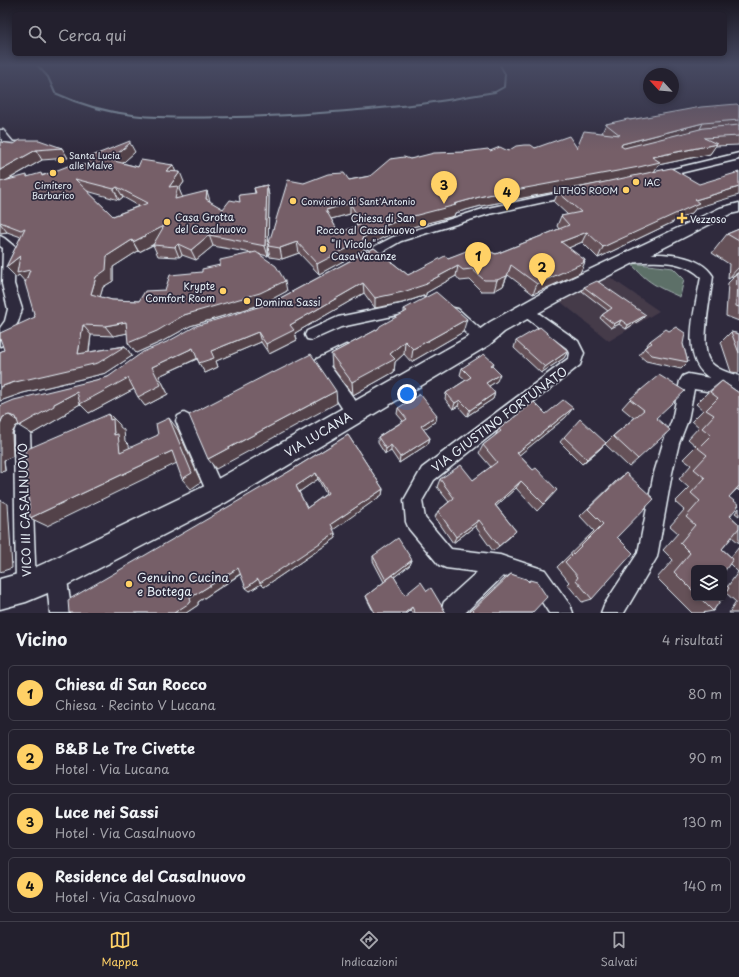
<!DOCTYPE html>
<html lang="it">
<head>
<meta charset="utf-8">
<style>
	:root { --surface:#23202e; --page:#2f2d3a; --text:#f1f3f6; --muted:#a3a3aa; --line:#403e4a; --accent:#ffd166 }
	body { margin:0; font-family:"Playpen Sans",sans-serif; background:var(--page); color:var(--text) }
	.controls { position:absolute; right:12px; bottom:12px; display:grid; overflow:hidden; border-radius:6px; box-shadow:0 2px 6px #0003 }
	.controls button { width:36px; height:36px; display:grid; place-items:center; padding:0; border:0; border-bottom:1px solid var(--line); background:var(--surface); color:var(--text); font:20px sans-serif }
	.compass { position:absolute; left:643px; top:68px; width:36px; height:36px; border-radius:50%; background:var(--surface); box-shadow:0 2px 6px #0003; rotate:296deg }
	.you { position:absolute; left:407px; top:394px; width:14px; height:14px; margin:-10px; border:3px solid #fff; border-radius:50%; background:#1a73e8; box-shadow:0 0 0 6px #1a73e833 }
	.badge { display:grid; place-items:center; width:26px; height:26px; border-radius:50%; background:var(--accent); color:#111; font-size:13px; font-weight:700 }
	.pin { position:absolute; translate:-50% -33px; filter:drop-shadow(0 1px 2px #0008) }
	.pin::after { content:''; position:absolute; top:21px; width:14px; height:12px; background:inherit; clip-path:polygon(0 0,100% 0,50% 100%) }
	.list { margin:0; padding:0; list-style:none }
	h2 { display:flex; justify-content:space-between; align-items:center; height:52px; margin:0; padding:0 16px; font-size:17px }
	h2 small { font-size:13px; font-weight:400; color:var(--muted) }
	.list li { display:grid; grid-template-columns:26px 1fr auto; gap:12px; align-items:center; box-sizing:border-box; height:56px; margin:0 8px 8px; padding:0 8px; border:1px solid var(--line); border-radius:6px }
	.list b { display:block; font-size:15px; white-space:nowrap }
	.list p { margin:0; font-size:13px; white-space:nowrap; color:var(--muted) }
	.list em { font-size:13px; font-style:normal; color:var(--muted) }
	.icon { flex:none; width:22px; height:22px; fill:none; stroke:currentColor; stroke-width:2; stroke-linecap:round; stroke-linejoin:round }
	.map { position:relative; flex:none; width:739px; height:613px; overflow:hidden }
	.search { position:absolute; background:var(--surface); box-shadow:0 2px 6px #0003; left:12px; right:12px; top:12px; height:44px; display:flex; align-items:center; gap:10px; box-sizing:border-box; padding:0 14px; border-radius:6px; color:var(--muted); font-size:15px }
	.sheet { height:308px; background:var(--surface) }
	nav { display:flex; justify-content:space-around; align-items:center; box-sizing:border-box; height:56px; border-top:1px solid var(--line); background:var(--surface); font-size:11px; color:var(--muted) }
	nav a { display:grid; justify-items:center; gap:2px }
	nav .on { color:var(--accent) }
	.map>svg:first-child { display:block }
	.built { fill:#443a4a }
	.green { fill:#5d6f67; stroke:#a2b0b0 }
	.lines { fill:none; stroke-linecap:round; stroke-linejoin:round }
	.stream { stroke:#8c9eab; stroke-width:2 }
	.street-casing { stroke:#e8f1f8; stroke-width:3 }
	.secondary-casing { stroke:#e8f1f8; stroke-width:3 }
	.street { fill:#2f2a3d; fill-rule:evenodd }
	.secondary { fill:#2f2a3d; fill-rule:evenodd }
	.wall { fill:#655159; stroke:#e8f1f8; fill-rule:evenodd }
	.shaded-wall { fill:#534249; stroke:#e8f1f8 }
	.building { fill:#765e68; stroke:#e8f1f8; fill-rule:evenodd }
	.poi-dot { fill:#ffd166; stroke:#2f2a3d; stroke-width:1.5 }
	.labels { text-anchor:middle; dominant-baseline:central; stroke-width:3.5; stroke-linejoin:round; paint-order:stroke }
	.far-poi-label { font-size:9px; fill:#e8f1f8; stroke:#2f2a3d; text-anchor:start }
	.poi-label { font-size:10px; fill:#e8f1f8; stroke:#2f2a3d; text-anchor:start }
	.near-street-label { font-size:12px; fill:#e8f1f8; stroke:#2f2a3d }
	.near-poi-label { font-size:12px; fill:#e8f1f8; stroke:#2f2a3d; text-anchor:start }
</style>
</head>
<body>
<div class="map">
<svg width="739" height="613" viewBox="0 0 739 613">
	<rect width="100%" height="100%" fill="#2f2a3d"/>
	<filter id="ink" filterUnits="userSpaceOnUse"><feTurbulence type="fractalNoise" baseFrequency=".025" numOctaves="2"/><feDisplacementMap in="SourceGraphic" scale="8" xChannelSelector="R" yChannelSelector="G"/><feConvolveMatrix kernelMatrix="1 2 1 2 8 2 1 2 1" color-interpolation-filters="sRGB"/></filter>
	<g filter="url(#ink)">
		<!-- built -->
		<path class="built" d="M 604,273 L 659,311 L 609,341 L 556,298 Z"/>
		<!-- green -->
		<path class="green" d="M 631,263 L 673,268 L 684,279 L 680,297 C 658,287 647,283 631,263 Z"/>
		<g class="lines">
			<!-- stream -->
			<path class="stream" d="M 37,65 L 48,77 L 55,93 C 117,122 170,118 236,117 C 294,116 353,111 411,105 C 439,102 467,96 495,92 L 504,87 L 505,74 L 500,65"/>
			<!-- street casing -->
			<g class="street-casing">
				<g id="street">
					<path d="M 0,130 L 3,130 L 13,142 L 23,142 L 27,145 L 23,148 L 7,146 L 0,137 Z"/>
					<path d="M 739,153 L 739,159 L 659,178 L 654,175 L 656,173 Z"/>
					<path d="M 573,190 L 576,191 L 578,193 L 576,195 L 489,214 L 401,241 L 366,261 L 358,261 L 356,258 L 358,255 L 393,237 L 483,209 Z"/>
					<path d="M 0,236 L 4,238 L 15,247 L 14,284 L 22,309 L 18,322 L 5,344 L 0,346 L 0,328 L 5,321 L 8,309 L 2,284 L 3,248 L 0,246 Z"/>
					<path d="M 627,254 C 653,254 697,250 713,276 C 711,293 700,347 709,360 C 715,369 729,373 739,376 L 739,396 L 694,389 L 688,420 L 679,443 L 672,473 L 657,557 L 624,613 L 601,613 L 604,605 L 638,553 L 654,473 L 663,443 L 672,420 L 680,381 L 683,376 L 688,374 L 710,378 C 678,359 696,307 701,277 C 685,262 666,261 645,262 C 638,262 630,263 623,261 L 621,258 L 623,255 Z"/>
					<path d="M 422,297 L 427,299 L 428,302 L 427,305 L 402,314 L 341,327 L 312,340 L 307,339 L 305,335 L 307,331 L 338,317 L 401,304 Z"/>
					<path d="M 526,306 L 531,308 L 578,341 L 584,353 L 580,365 L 434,480 L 422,501 L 425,518 L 451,549 L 500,555 L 545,570 L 570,605 L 573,613 L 549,613 L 531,585 L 503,576 L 465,613 L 442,613 L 441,610 L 444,602 L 477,572 L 446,568 L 439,565 L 409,529 L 406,522 L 404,500 L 422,468 L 569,358 L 570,353 L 568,349 L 521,314 L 519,311 L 521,308 Z"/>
					<path d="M 453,308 L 458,309 L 487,335 L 489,339 L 487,343 L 482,345 L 477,343 L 448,317 L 446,313 L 448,309 Z"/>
					<path d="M 346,345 L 351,347 L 353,351 L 351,355 L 330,366 L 360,407 L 362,412 L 360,417 L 354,419 L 348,417 L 313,364 L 315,360 Z"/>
					<path d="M 184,413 L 190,416 L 225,494 L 222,500 L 216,503 L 210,500 L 176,421 L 178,416 Z"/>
					<path d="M 22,425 L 28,427 L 30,433 L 36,587 L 33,594 L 26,597 L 19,594 L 16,587 L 14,433 L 16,427 Z"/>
					<path d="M 56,564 L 63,567 L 66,574 L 72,613 L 50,613 L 46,574 L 49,567 Z"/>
				</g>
			</g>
			<!-- secondary casing -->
			<g class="secondary-casing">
				<path id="secondary" d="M 739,203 L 739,212 L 730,214 L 563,299 L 504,332 L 489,345 L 225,503 L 67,585 L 26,602 L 0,609 L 0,579 L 25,572 L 45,563 L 207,485 L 475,333 L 490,322 L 549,289 L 720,208 Z"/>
			</g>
			<!-- street -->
			<use href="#street" class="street"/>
			<!-- secondary -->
			<use href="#secondary" class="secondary"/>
		</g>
		<!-- wall -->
		<g class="wall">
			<path d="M 739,106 L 739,145 L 715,146 L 710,154 L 658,165 L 654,172 L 696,208 L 692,213 L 598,258 L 582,242 L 568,248 L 585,260 L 580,273 L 533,294 L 508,275 L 503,286 L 494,291 L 481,291 L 470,280 L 460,281 L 456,276 L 426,293 L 426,295 L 402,303 L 375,308 L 364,293 L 295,333 L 297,340 L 269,354 L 261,342 L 216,361 L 218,367 L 205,373 L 197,359 L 159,376 L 168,394 L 145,406 L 134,389 L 89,413 L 80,404 L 65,413 L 65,415 L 32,434 L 19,424 L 16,426 L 12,433 L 13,456 L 4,460 L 5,471 L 0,406 L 108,377 L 271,303 L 374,248 L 408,275 L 448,258 L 479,248 L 496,254 L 559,229 L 557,226 L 561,216 L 568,215 L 554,202 L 558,192 L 605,182 L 481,206 L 455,213 L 454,216 L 401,230 L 382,238 L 364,248 L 364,250 L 319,274 L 299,253 L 282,259 L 270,257 L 268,247 L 268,256 L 259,254 L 287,291 L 263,304 L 190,326 L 163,341 L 136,353 L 127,333 L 113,336 L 91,335 L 89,352 L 125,346 L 132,356 L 106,373 L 23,393 L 0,401 L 0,352 L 4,350 L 35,317 L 26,282 L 19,275 L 16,277 L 6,267 L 21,237 L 7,232 L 0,233 L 0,142 L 62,148 L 68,158 L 42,160 L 6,181 L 28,177 L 43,175 L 86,165 L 135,152 L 122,163 L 138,167 L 173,165 L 175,171 L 184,182 L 179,189 L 182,197 L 210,202 L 223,209 L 240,202 L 255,193 L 254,188 L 267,185 L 269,196 L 268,245 L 304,183 L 349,180 L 370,176 L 410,159 L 464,152 L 508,151 L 535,148 L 577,148 L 602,133 L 606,124 L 630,120 ZM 87,191 L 119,200 L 123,197 L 139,206 L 113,216 ZM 350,214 L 357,226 L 339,233 L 331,219 ZM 153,245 L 158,256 L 179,257 L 182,255 L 196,260 L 213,246 L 252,253 L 220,265 L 202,272 L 165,290 L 139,301 L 112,300 L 100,297 L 103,287 L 113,281 L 113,267 L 138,251 L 139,252 Z"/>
			<path d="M 739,229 L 739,272 L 738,273 L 739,274 L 739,321 L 726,316 L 728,283 L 737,274 L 728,279 L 729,264 L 712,253 L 727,234 Z"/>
			<path d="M 584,287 L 643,318 L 626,329 L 619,324 L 611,328 L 600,318 L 602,315 L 608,311 L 582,291 Z"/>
			<path d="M 404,309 L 463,332 L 411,362 L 404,354 L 395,362 L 394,372 L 353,395 L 332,367 L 331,354 L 378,329 L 404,313 Z"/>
			<path d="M 731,332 L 739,334 L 739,373 L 731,372 L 721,342 Z"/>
			<path d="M 516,341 L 568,351 L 564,358 L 541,373 L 514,348 Z"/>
			<path d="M 650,341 L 683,344 L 688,362 L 681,369 L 646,361 L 639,355 Z"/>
			<path d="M 494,363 L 492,367 L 497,381 L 489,386 L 495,393 L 493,399 L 467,416 L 458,406 L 453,409 L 445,399 L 446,393 L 466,380 L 460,375 L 462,368 Z"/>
			<path d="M 722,381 L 739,393 L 739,491 L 737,489 L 729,497 L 730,516 L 739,524 L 739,543 L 732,537 L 722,549 L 731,557 L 739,547 L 739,613 L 729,613 L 736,602 L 726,593 L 728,586 L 738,572 L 730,564 L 694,568 L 694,598 L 722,598 L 713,611 L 702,613 L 692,613 L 657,578 L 673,560 L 663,550 L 678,533 L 670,526 L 684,510 L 675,502 L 689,488 L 679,479 L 691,465 L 683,459 L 696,446 L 688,439 L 699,427 L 692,421 L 703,410 L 696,404 L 707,393 Z"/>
			<path d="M 630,399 L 656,418 L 638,459 L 629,467 L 605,444 L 613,436 L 634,418 L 622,408 Z"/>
			<path d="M 398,408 L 436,421 L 423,429 L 430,438 L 428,444 L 399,463 L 391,451 L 385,454 L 378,443 L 378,437 L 403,421 L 397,414 Z"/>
			<path d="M 546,414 L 566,417 L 519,455 L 533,470 L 557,490 L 537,511 L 516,488 L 496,506 L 516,531 L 510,537 L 493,551 L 475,526 L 453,543 L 435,517 L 438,511 L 449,502 L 437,487 L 440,479 L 473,480 L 491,467 L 479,453 L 483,445 L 495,436 L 499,429 Z"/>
			<path d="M 348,435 L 383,489 L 382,495 L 333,529 L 336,538 L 264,587 L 261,584 L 250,591 L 241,574 L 198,602 L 198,605 L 186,613 L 69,613 L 290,471 ZM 318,479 L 326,494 L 307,508 L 299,492 Z"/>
			<path d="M 564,437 L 600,449 L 582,464 L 560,442 Z"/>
			<path d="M 626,473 L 617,537 L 592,599 L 582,602 L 567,584 L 569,582 L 557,567 L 594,531 L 580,516 L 616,481 Z"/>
			<path d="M 739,508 L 739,516 L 735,513 Z"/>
			<path d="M 373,556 L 412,560 L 410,565 L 394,577 L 405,595 L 427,591 L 446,613 L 412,613 L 410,610 L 407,613 L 374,613 L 367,599 L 366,596 L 384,582 L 373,561 Z"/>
			<path d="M 511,574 L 528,581 L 530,580 L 532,613 L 468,613 L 505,578 Z"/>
		</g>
		<!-- shaded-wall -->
		<g class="shaded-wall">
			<path d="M 703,123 L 698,133 L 618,154 L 622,144 Z"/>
			<path d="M 130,143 L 135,152 L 115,170 L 110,160 Z"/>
			<path d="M 717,144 L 710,154 L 658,165 L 654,172 L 634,177 L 481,206 L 455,213 L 454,216 L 401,230 L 382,238 L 364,248 L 364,250 L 319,274 L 317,264 L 382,227 L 402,219 L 454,204 L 483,196 L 652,157 Z"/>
			<path d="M 36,150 L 42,160 L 0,184 L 0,170 Z"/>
			<path d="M 173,165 L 177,175 L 166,171 Z"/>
			<path d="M 180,172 L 184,182 L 179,189 L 182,196 L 179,209 L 169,187 Z"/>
			<path d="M 267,185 L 269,196 L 268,256 L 265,246 Z"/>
			<path d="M 117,187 L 123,197 L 119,200 L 114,189 Z"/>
			<path d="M 739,187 L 739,195 L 696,208 L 692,213 L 598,258 L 603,247 L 695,200 Z"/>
			<path d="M 207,191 L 210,201 L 206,199 Z"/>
			<path d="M 350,203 L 350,214 L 327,220 L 326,210 Z"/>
			<path d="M 0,223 L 7,232 L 0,233 Z"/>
			<path d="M 164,226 L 169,236 L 139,252 L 133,242 Z"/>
			<path d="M 587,232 L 582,242 L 557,253 L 561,242 Z"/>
			<path d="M 209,235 L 213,246 L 196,260 L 191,250 Z"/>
			<path d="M 132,240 L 138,251 L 113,267 L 113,281 L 103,287 L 98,304 L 91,294 L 96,277 L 107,256 Z"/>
			<path d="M 297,242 L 299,253 L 282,259 L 280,248 Z"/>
			<path d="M 178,244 L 182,255 L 179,257 L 175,247 Z"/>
			<path d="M 20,256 L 30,270 L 26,283 L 19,275 L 16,277 L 6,267 Z"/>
			<path d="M 585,260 L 584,263 L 585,262 L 580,273 L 533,294 L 537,284 Z"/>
			<path d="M 511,265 L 503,286 L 494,291 L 497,280 Z"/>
			<path d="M 458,266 L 456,276 L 426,293 L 426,295 L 402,303 L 375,308 L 375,298 L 426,283 Z"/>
			<path d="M 739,267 L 739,272 L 728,279 Z"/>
			<path d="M 285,281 L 287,291 L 263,304 L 190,326 L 163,341 L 136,353 L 128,343 L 184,315 Z"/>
			<path d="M 363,283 L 364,293 L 295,333 L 297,340 L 269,354 L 266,344 L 290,325 Z"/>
			<path d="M 646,315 L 643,318 L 626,329 L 628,325 Z"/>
			<path d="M 467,319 L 463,332 L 411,362 L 413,349 Z"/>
			<path d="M 621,320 L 619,324 L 611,328 L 614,324 Z"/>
			<path d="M 126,322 L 133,332 L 113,336 L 105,326 Z"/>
			<path d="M 83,325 L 91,335 L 87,364 L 78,354 Z"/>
			<path d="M 258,332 L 261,342 L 216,361 L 218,367 L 205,373 L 199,363 L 211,351 Z"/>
			<path d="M 405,341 L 404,354 L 395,362 L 394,372 L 353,395 L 352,382 L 390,354 Z"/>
			<path d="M 125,346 L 132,356 L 106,373 L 23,393 L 0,401 L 0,387 Z"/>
			<path d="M 193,348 L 198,358 L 159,376 L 168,394 L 145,406 L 138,397 L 152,367 Z"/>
			<path d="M 568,351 L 564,358 L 541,373 L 545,367 Z"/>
			<path d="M 500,374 L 497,381 L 483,390 L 486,383 Z"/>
			<path d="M 128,378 L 136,388 L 89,413 L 80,404 L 65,413 L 65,415 L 32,434 L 19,426 L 54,404 L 77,392 Z"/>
			<path d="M 336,391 L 337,403 L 216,469 L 208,459 Z"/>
			<path d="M 495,393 L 493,399 L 467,416 L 470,410 Z"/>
			<path d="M 460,400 L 458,406 L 453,409 L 455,403 Z"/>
			<path d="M 573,408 L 566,417 L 512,461 L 517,453 Z"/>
			<path d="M 109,414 L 120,425 L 120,427 L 124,430 L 125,441 L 129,445 L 132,462 L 120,452 L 110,420 Z"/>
			<path d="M 9,415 L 22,424 L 16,426 L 12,433 L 13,456 L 4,460 L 5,471 L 0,472 L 0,424 L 3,417 Z"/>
			<path d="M 437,415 L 436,421 L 420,432 L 421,426 Z"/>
			<path d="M 169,418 L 178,430 L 201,482 L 191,489 L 182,479 Z"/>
			<path d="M 430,438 L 428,444 L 399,463 L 400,457 Z"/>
			<path d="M 606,443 L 600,449 L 582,464 L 587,459 Z"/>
			<path d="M 391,445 L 391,451 L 385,454 L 386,449 Z"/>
			<path d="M 172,451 L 181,461 L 47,526 L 30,518 Z"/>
			<path d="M 316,473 L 318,479 L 299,492 L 296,486 Z"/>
			<path d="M 521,481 L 516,488 L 490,512 L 495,505 Z"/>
			<path d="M 383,489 L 382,495 L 333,530 L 331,524 Z"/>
			<path d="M 0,500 L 8,504 L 12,568 L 0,572 Z"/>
			<path d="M 479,520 L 475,526 L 453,543 L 456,537 Z"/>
			<path d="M 335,533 L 336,538 L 264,587 L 261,584 L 250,591 L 246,588 L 258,579 Z"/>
			<path d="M 412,560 L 410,565 L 385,584 L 386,580 Z"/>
			<path d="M 238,568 L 243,572 L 198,602 L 198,605 L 186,613 L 174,613 L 190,598 Z"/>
			<path d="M 412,607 L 410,610 L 407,613 L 405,613 Z"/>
		</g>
		<!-- building -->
		<g class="building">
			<path d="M 737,104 L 739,106 L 739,120 L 703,123 L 622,144 L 621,146 L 624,148 L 704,128 L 739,125 L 739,136 L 704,138 L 717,144 L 652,157 L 660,162 L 639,167 L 483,196 L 454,204 L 456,205 L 402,219 L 382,227 L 362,238 L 364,240 L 317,264 L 297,242 L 280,248 L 268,246 L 288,180 L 304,183 L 328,174 L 344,173 L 349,180 L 370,176 L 390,159 L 404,157 L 410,159 L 434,153 L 464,152 L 488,149 L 490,151 L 500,147 L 508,151 L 516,146 L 524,145 L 531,145 L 535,148 L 569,136 L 577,148 L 584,131 L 620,135 L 606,124 L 628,119 L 630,120 L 701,107 ZM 350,203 L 362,224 L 339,233 L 326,210 Z"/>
			<path d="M 20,140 L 39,140 L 62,148 L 36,150 L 0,170 L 0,142 L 14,144 Z"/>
			<path d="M 130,141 L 130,143 L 110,160 L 138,167 L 141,160 L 173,165 L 166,171 L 180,172 L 169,187 L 178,186 L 175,199 L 207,191 L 206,199 L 223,209 L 230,200 L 240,202 L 239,195 L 256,193 L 254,188 L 267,185 L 265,246 L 209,235 L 191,250 L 178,244 L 175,247 L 153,245 L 164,226 L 133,242 L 132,240 L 107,256 L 106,270 L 96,277 L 91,294 L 112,300 L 139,301 L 145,291 L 165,290 L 170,275 L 202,272 L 202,269 L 220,265 L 220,260 L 256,252 L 276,266 L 285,281 L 260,293 L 184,315 L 157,331 L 128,343 L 126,322 L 105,326 L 83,325 L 78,354 L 125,346 L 98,363 L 11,383 L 0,387 L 0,352 L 4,350 L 0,338 L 0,333 L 35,317 L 25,283 L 30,270 L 17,273 L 20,256 L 6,267 L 25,228 L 21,230 L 0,222 L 0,182 L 27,175 L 27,177 L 41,173 L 42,176 L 73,164 L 86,165 L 92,156 ZM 75,179 L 114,189 L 117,187 L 148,203 L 113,216 Z"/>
			<path d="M 671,168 L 699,184 L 739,172 L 739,187 L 695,200 L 699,203 L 603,247 L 587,232 L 561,242 L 585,260 L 583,261 L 585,262 L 537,284 L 511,265 L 507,276 L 497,280 L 484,280 L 472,269 L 463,270 L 458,266 L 426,283 L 427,284 L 403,292 L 375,298 L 363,283 L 290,325 L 294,330 L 266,344 L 258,332 L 211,351 L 214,358 L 199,363 L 193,348 L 152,367 L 161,385 L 138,397 L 128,378 L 80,404 L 77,392 L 54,404 L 54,406 L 19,426 L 16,417 L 9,415 L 3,417 L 0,424 L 0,406 L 14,400 L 108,377 L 143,352 L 169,341 L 196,326 L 271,303 L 374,248 L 408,275 L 445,256 L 448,258 L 479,246 L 479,248 L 496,254 L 569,225 L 561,216 L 581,212 L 558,192 Z"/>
			<path d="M 739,229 L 739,241 L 727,234 Z"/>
			<path d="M 737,273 L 739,274 L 739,307 L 736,306 Z"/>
			<path d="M 597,281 L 646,315 L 628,325 L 621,320 L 614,324 L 602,315 L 612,308 L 584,287 Z"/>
			<path d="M 436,292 L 467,319 L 413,349 L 405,341 L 390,354 L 395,359 L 352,382 L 331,354 L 378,329 L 380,326 L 407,311 L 404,309 Z"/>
			<path d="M 540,327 L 568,351 L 545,367 L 516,341 Z"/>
			<path d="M 676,327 L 685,333 L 683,344 L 688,362 L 652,355 L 644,348 L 652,343 L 650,341 L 666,329 L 669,331 Z"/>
			<path d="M 731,332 L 739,334 L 739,353 Z"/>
			<path d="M 311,354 L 336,391 L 208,459 L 189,415 L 272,372 L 273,373 Z"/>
			<path d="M 484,354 L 494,363 L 491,365 L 500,374 L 486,383 L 495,393 L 470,410 L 460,400 L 455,403 L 446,393 L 471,377 L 462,368 Z"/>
			<path d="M 659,375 L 685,391 L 656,418 L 670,430 L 638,459 L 613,436 L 644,410 L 630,399 Z"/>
			<path d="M 722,381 L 739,393 L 739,486 L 729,497 L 739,505 L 730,516 L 739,524 L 739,528 L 722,549 L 733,559 L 724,572 L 724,568 L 694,568 L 694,592 L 674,572 L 690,553 L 680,543 L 695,525 L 686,517 L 700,501 L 691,493 L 705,478 L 694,469 L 707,455 L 698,448 L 711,435 L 702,428 L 714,415 L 706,410 L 718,398 L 710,392 Z"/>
			<path d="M 420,394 L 437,415 L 421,426 L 430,438 L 400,457 L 391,445 L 386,449 L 378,437 L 407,419 L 398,408 Z"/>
			<path d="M 563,400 L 573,408 L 517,453 L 533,470 L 536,468 L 557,490 L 544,504 L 521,481 L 495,505 L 516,531 L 499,546 L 479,520 L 456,537 L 438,511 L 454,498 L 440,479 L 461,465 L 473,480 L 497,462 L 483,445 L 501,431 L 499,429 L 534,402 L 546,414 Z"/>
			<path d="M 109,414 L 110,420 L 113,419 L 114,435 L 118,434 L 120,452 L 158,435 L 156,424 L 169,418 L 192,473 L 182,479 L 172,451 L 30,518 L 25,450 Z"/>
			<path d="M 580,419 L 606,443 L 587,459 L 564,437 Z"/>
			<path d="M 348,435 L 383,489 L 331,524 L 335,533 L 260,583 L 258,579 L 246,588 L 238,568 L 190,598 L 191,602 L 174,613 L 69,613 L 68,600 L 290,471 ZM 316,473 L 328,493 L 307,508 L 296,486 Z"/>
			<path d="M 626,473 L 654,499 L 617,537 L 633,553 L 592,599 L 576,580 L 578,577 L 565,562 L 603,524 L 588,509 Z"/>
			<path d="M 398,538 L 412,560 L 386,580 L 373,556 Z"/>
			<path d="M 511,574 L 526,579 L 529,582 L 530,580 L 537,582 L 547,597 L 532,613 L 475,613 L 473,610 Z"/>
			<path d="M 393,575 L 405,595 L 421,582 L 427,591 L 431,588 L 446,613 L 415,613 L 412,607 L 405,613 L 375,613 L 366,596 Z"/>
			<path d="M 724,583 L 729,588 L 724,596 Z"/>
			<path d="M 700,598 L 722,598 L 713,611 Z"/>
		</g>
	</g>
	<!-- sky -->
	<linearGradient id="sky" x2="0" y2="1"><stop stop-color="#1a1722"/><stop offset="0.43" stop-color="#474a62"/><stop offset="1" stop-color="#474a62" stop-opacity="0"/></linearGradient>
	<rect width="739" height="151" fill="url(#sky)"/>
	<!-- markers -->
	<g class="poi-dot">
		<circle cx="61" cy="160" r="4"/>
		<circle cx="53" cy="173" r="4"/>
		<circle cx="636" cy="182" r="4"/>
		<circle cx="626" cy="190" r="4"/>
		<circle cx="293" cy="201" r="4"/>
		<path d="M680 212h4v4h4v4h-4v4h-4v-4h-4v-4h4z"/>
		<circle cx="167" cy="222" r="4"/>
		<circle cx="423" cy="223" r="4"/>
		<circle cx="323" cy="249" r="4"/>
		<circle cx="223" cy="291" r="4"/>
		<circle cx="247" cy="301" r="4"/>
		<circle cx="129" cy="584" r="4"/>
	</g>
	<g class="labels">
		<!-- far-poi labels -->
		<g class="far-poi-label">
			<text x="69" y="155">Santa Lucia<tspan x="69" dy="10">alle Malve</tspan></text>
			<text x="644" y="182">IAC</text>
			<text x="53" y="185" text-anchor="middle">Cimitero<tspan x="53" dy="10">Barbarico</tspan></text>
			<text x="618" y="190" text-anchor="end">LITHOS ROOM</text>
			<text x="301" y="201">Convicinio di Sant'Antonio</text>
		</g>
		<!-- poi labels -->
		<g class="poi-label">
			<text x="175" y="216">Casa Grotta<tspan x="175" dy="12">del Casalnuovo</tspan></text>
			<text x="415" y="217" text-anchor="end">Chiesa di San<tspan x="415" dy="12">Rocco al Casalnuovo</tspan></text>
			<text x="690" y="218">Vezzoso</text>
			<text x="331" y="243">"Il Vicolo"<tspan x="331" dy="12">Casa Vacanze</tspan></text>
			<text x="215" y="285" text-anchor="end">Krypte<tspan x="215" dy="12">Comfort Room</tspan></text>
			<text x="255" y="301">Domina Sassi</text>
		</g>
		<!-- near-street labels -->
		<g class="near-street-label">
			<text transform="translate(499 419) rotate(-37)">VIA GIUSTINO FORTUNATO</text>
			<text transform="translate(318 434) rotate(-31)">VIA LUCANA</text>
			<text transform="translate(24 510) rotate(-92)">VICO III CASALNUOVO</text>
		</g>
		<!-- near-poi labels -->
		<g class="near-poi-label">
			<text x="137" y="577">Genuino Cucina<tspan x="137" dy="14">e Bottega</tspan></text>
		</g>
	</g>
</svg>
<div class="controls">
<button><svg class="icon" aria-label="layers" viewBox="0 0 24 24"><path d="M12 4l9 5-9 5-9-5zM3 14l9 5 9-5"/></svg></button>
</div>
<svg class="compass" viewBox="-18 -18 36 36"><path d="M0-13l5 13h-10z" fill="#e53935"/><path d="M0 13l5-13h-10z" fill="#a3a3aa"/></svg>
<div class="you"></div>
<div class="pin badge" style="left:478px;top:275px">1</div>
<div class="pin badge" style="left:542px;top:286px">2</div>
<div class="pin badge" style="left:444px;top:204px">3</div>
<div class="pin badge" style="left:507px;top:211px">4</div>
<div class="search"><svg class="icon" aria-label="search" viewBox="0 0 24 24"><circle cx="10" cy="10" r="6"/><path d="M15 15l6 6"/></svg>Cerca qui</div>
</div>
<section class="sheet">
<h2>Vicino<small>4 risultati</small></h2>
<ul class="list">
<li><span class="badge">1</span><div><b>Chiesa di San Rocco</b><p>Chiesa · Recinto V Lucana</p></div><em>80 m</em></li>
<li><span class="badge">2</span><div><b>B&amp;B Le Tre Civette</b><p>Hotel · Via Lucana</p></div><em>90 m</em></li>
<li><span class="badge">3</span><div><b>Luce nei Sassi</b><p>Hotel · Via Casalnuovo</p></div><em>130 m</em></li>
<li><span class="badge">4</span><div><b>Residence del Casalnuovo</b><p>Hotel · Via Casalnuovo</p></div><em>140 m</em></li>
</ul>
</section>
<nav>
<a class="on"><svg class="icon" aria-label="map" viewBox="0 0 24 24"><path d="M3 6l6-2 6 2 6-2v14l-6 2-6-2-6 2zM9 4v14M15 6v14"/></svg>Mappa</a>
<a><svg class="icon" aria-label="directions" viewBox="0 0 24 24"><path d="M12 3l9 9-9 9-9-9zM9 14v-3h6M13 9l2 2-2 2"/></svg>Indicazioni</a>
<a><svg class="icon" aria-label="saved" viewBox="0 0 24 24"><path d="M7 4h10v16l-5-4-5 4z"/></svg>Salvati</a>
</nav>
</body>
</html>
